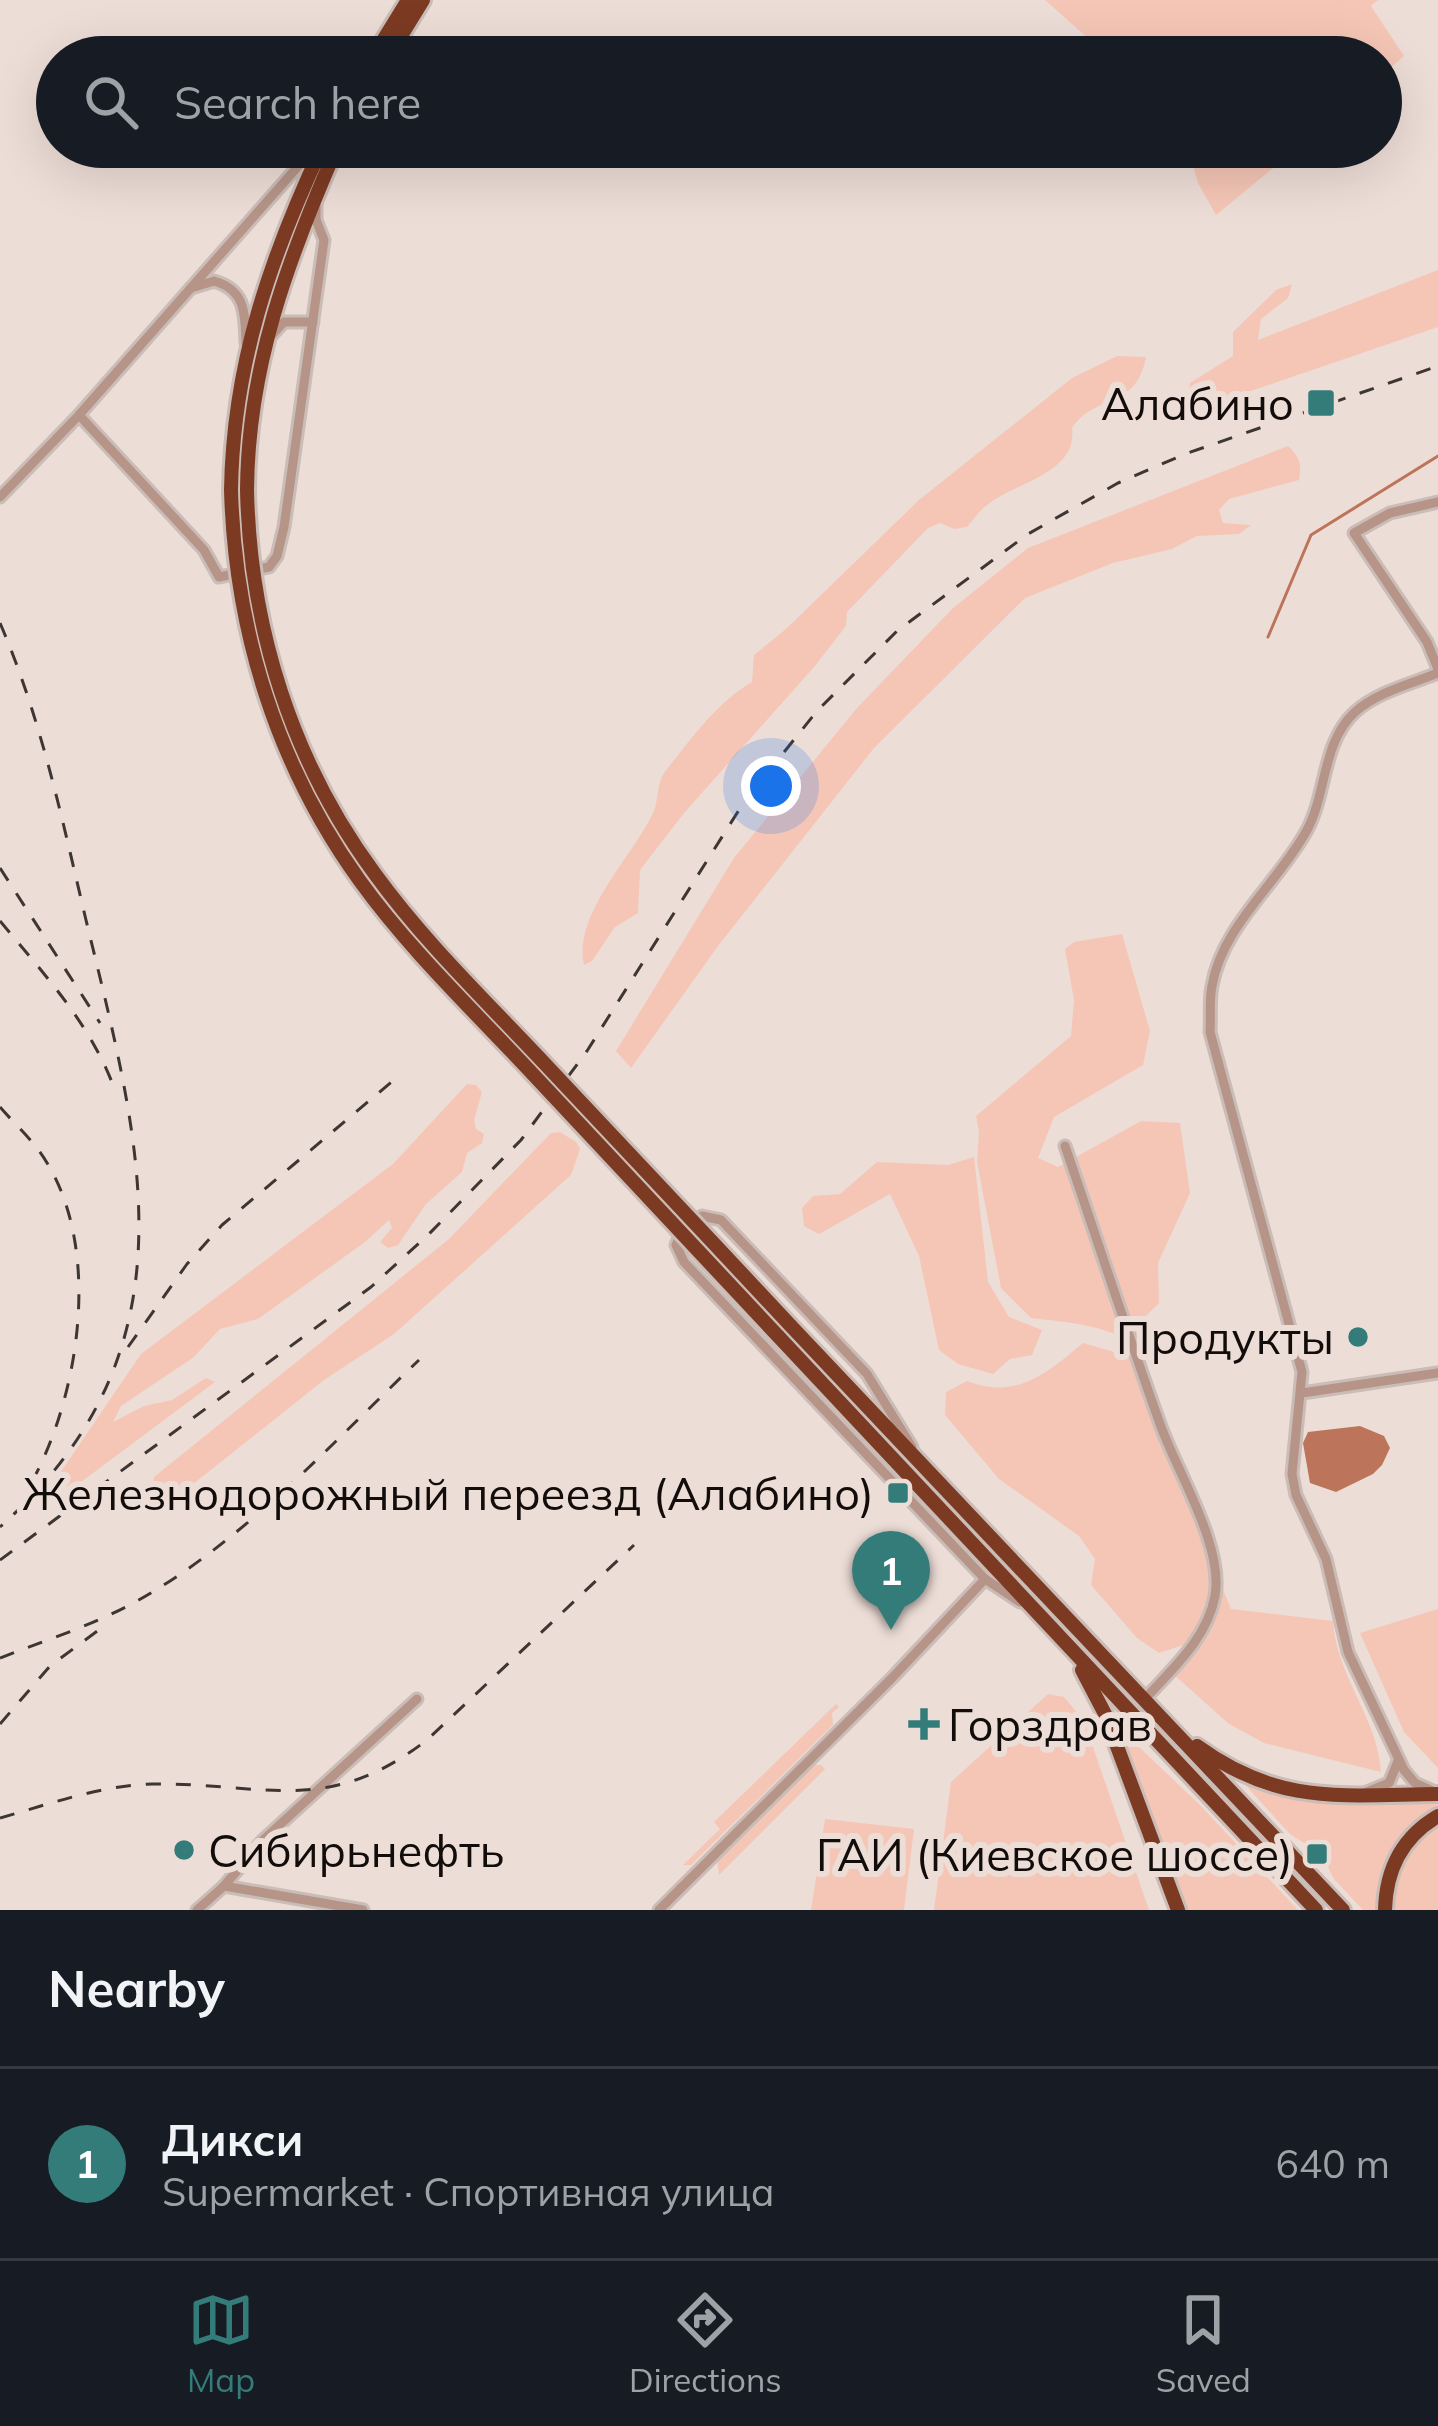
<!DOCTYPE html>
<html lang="en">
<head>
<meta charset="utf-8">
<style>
	:root { --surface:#171b24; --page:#242831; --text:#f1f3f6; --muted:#9ea1a6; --line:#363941; --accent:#337c7a }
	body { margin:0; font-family:Mulish,sans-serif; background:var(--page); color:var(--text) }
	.you { position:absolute; left:771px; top:786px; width:42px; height:42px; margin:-30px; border:9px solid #fff; border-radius:50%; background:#1a73e8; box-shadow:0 0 0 18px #1a73e833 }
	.badge { display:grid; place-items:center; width:78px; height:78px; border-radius:50%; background:var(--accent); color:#fff; font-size:39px; font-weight:700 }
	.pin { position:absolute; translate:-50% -99px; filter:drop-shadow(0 3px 6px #0008) }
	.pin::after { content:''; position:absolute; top:63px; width:42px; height:36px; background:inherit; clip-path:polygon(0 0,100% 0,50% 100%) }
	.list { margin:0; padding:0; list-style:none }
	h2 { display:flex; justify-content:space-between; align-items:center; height:156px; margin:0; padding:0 48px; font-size:51px }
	h2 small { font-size:39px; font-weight:400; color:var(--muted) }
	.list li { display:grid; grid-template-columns:78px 1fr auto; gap:36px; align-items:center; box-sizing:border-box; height:192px; padding:0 48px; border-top:3px solid var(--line) }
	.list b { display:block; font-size:45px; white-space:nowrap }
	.list p { margin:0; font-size:39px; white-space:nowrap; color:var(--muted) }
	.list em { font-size:39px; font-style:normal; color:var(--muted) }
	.icon { flex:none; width:66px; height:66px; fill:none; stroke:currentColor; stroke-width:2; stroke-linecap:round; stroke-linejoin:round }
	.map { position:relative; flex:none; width:1438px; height:1910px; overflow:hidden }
	.search { position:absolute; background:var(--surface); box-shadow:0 12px 48px #0002; left:36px; right:36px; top:36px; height:132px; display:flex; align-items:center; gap:30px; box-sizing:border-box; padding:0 42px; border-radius:66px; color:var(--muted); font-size:45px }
	.sheet { height:348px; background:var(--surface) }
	nav { display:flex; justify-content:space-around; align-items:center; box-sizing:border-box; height:168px; border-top:3px solid var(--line); background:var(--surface); font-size:33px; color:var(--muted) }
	nav a { display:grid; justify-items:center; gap:6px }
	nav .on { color:var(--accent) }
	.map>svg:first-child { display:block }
	.green { fill:#f5c6b6 }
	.water { fill:#bc745a }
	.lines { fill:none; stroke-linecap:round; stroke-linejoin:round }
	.stream { stroke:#bc745a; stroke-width:3 }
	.minor-casing { stroke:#cabcb6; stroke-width:15 }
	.highway-casing { stroke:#cabcb6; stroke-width:20 }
	.minor { stroke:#b69488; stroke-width:9 }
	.highway { stroke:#7d3a23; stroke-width:14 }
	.rail { stroke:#3d3633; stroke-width:3; stroke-dasharray:15 15; stroke-linecap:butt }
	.highway-bridge-casing { stroke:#cabcb6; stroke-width:20; stroke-linecap:butt }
	.highway-bridge { stroke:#7d3a23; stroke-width:14 }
	.poi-dot { fill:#337c7a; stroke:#edddd7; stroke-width:4.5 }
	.labels { text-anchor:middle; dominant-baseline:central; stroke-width:12; stroke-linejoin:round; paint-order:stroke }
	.poi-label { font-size:45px; fill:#120d0b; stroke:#edddd7; text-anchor:end }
</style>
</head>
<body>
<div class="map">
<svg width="1438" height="1910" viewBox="0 0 1438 1910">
	<rect width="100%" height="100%" fill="#edddd7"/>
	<!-- green -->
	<g class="green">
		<path d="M 1045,0 L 1378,0 L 1371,6 L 1404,56 L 1381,76 L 1381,57 L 1109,57 Z"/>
		<path d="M 1188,147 L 1299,147 L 1216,215 L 1198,183 Z"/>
		<path d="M 1438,270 L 1438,327 L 1216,403 L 1188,396 L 1190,383 L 1233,356 L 1233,332 L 1276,290 L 1292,284 L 1288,298 L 1261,319 L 1258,340 Z"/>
		<path d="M 1117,356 L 1146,357 C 1136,410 1097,392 1072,428 C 1078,474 1014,482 986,506 C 979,511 973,520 967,527 L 954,529 L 940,523 L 928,528 L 847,612 L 846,626 L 814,667 L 684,813 L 640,870 L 638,913 L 615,927 L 592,961 L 584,965 C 573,914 633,856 653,813 C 660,798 655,783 667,769 C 693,737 716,703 752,682 L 754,655 L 786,629 L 919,500 L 1072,378 Z"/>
		<path d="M 1288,446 C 1300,457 1302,465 1299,480 L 1229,499 L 1219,510 L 1223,523 L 1251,525 L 1239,534 L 1197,536 L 1172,549 L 1113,563 L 1025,598 L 874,748 L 718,946 L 631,1068 L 616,1051 L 734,858 L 857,708 L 952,609 L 1028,548 Z"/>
		<path d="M 1122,934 L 1150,1031 L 1143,1065 L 1054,1117 L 1038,1158 L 1058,1167 L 1141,1121 L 1180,1123 L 1190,1193 L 1158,1263 L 1159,1303 L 1141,1321 L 1138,1346 C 1103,1324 1071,1323 1031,1318 L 1001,1288 L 977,1162 L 979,1132 L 976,1116 L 1071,1036 L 1074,1000 L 1065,949 L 1074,942 Z"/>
		<path d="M 467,1084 L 476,1085 L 482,1092 L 474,1120 L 476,1129 L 484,1134 L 482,1143 L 467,1153 L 462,1172 L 426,1204 L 398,1245 L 388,1248 L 380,1242 L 392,1228 L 389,1220 L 365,1242 L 258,1319 L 220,1329 L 194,1357 L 121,1406 L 113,1422 L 144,1406 L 172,1400 L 206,1378 L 215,1382 L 73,1488 L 59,1485 L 58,1476 L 141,1354 L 393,1164 Z"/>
		<path d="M 560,1132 L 576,1142 L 580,1149 L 571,1175 L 394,1334 L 324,1380 L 168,1504 L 151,1497 L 154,1477 L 449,1239 L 551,1133 Z"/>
		<path d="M 974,1157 L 988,1282 L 1009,1317 L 1042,1330 L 1032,1355 L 1010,1359 L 993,1374 L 958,1364 L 939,1350 L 919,1256 L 890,1194 L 819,1234 L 804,1226 L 802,1208 L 813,1196 L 840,1194 L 877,1162 L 948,1165 Z"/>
		<path d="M 1083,1343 L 1128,1356 L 1231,1609 L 1333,1621 C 1336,1676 1378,1718 1381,1772 L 1264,1743 L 1229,1724 L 1172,1673 L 1202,1639 L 1159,1653 L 1137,1638 L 1091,1585 L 1095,1559 L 1079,1536 L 999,1479 L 945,1415 L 946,1392 L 967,1381 C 1016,1400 1046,1374 1083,1343 Z"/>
		<path d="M 1438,1609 L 1438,1768 L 1404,1732 L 1360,1633 Z"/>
		<path d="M 1048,1694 L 1064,1697 L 1084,1721 L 1149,1910 L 934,1910 L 951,1782 Z"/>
		<path d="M 836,1704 L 839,1707 L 832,1713 L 833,1725 L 691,1865 L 683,1865 L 720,1829 L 714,1822 Z"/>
		<path d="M 1116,1725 L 1201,1806 L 1298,1910 L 1185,1910 Z"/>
		<path d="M 812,1765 L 821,1765 L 825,1769 L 719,1875 L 717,1859 Z"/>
		<path d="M 1240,1779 L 1268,1791 L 1325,1801 L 1438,1801 L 1438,1809 C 1398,1828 1373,1864 1377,1910 L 1363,1910 L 1334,1879 L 1326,1863 L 1329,1858 L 1313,1841 L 1307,1845 L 1290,1834 Z"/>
		<path d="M 825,1819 L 914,1829 L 904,1910 L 811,1910 Z"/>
		<path d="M 1438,1824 L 1438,1910 L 1391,1910 C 1391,1872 1408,1845 1438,1824 Z"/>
	</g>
	<!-- water -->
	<path class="water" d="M 1360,1426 L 1384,1436 L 1390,1448 L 1382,1465 L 1373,1474 L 1336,1492 L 1310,1483 L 1303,1443 L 1308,1432 Z"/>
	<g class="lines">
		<!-- stream -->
		<path class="stream" d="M 1268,637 L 1311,535 L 1438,456"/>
		<!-- minor casing -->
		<g class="minor-casing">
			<g id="minor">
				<path d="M 191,288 L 214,281 C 246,290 245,314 246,343"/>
				<path d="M 271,336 L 284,322 L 313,322"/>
				<path d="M 79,415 L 204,550 L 219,577 L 269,567 L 277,556 L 284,527 L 324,240 L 316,220 L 316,204"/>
				<path d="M 0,497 L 79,415 L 315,147"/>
				<path d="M 1438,502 L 1390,513 L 1354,533 L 1427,642 L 1438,669"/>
				<path d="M 1065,1146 C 1097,1239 1127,1332 1160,1424 C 1177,1472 1224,1546 1215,1596 C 1207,1639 1172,1669 1144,1700"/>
				<path d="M 1302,1393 L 1438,1373"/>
				<path d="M 912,1447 L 867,1374 L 721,1220 L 702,1216 L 684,1226 L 676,1245 L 684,1262 L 985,1579 L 1020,1602"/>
				<path d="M 1433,1791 L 1415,1783 L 1404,1770 L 1348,1652 L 1326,1559 L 1296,1495 L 1292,1474 L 1302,1372 L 1210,1032 C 1211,1017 1209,1000 1212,986 C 1222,926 1279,882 1307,830 C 1327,793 1322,742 1355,712 C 1377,692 1411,684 1438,673"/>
				<path d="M 1367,1792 L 1389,1783 L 1398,1761"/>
				<path d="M 224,1886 L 262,1841 L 417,1699"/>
				<path d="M 197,1910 L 224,1886 L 363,1910"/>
				<path d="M 659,1910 L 892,1678 L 985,1579"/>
			</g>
		</g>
		<!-- highway casing -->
		<g class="highway-casing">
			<g id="highway">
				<path d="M 373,57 L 408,0"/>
				<path d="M 388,57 L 423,0"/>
				<path d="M 231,490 C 233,365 270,258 322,147"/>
				<path d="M 247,490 C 248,366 288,259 337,147"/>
				<path d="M 790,1325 L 1343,1910"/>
				<path d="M 778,1336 L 1316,1910"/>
				<path d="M 1082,1670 L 1105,1714 L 1178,1910"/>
				<path d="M 1197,1746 C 1279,1806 1342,1795 1438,1794"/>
				<path d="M 1385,1910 C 1386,1869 1402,1837 1438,1816"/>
			</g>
		</g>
		<!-- minor -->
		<use href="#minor" class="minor"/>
		<!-- highway -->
		<use href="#highway" class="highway"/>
		<!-- rail -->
		<g class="rail">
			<path d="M 0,623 C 41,718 62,819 86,920 C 141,1147 200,1348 0,1527"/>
			<path d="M 0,868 L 100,1023"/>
			<path d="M 0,921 C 43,973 89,1022 113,1085"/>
			<path d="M 0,1107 C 12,1121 26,1134 37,1148 C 103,1235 82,1384 36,1474"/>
			<path d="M 128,1347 L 187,1264 L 222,1225 L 395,1079"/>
			<path d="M 0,1560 L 371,1287 L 429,1234 L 521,1140 L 587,1051 L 744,802 L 817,711 L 897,631 L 1028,534 L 1118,483 L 1185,454 L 1438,366"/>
			<path d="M 0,1658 C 46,1640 94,1625 137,1601 C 244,1541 331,1444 419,1360"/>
			<path d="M 0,1724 L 50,1666 L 100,1629"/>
			<path d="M 0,1818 C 50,1804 101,1785 153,1784 C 266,1783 327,1817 427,1740 L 634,1545"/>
		</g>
		<!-- highway-bridge casing -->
		<g class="highway-bridge-casing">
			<g id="highway-bridge">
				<path d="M 231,490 C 235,631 277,766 360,881 C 409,949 472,1009 529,1070 C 612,1159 695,1247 778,1336"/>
				<path d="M 247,490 C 250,628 292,762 375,874 C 425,943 488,1003 546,1065 C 627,1151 709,1238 790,1325"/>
			</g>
		</g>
		<!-- highway-bridge -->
		<use href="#highway-bridge" class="highway-bridge"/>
	</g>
	<!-- markers -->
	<g class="poi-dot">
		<rect x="1306" y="388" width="30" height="30" rx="6"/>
		<circle cx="1358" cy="1337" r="12"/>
		<rect x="886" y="1481" width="24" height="24" rx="6"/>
		<path d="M918 1706h12v12h12v12h-12v12h-12v-12h-12v-12h12z"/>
		<circle cx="184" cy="1850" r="12"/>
		<rect x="1305" y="1842" width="24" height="24" rx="6"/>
	</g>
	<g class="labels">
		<!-- poi labels -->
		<g class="poi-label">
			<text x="1294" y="403">Алабино</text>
			<text x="1334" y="1337">Продукты</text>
			<text x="874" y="1493">Железнодорожный переезд (Алабино)</text>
			<text x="948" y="1724" text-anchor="start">Горздрав</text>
			<text x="208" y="1850" text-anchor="start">Сибирьнефть</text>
			<text x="1293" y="1854">ГАИ (Киевское шоссе)</text>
		</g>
	</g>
</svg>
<div class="you"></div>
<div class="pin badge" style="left:891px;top:1630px">1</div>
<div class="search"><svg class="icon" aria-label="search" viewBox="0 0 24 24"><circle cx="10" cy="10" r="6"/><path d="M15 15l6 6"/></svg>Search here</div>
</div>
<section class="sheet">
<h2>Nearby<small></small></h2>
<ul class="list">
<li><span class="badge">1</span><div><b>Дикси</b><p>Supermarket · Спортивная улица</p></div><em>640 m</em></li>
</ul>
</section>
<nav>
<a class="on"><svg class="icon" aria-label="map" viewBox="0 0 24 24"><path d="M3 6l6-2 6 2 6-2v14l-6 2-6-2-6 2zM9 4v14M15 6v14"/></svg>Map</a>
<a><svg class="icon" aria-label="directions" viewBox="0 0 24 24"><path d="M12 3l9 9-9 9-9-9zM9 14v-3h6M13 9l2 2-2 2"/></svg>Directions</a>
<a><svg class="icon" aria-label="saved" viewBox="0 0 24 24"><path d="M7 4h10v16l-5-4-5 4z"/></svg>Saved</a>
</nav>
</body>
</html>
